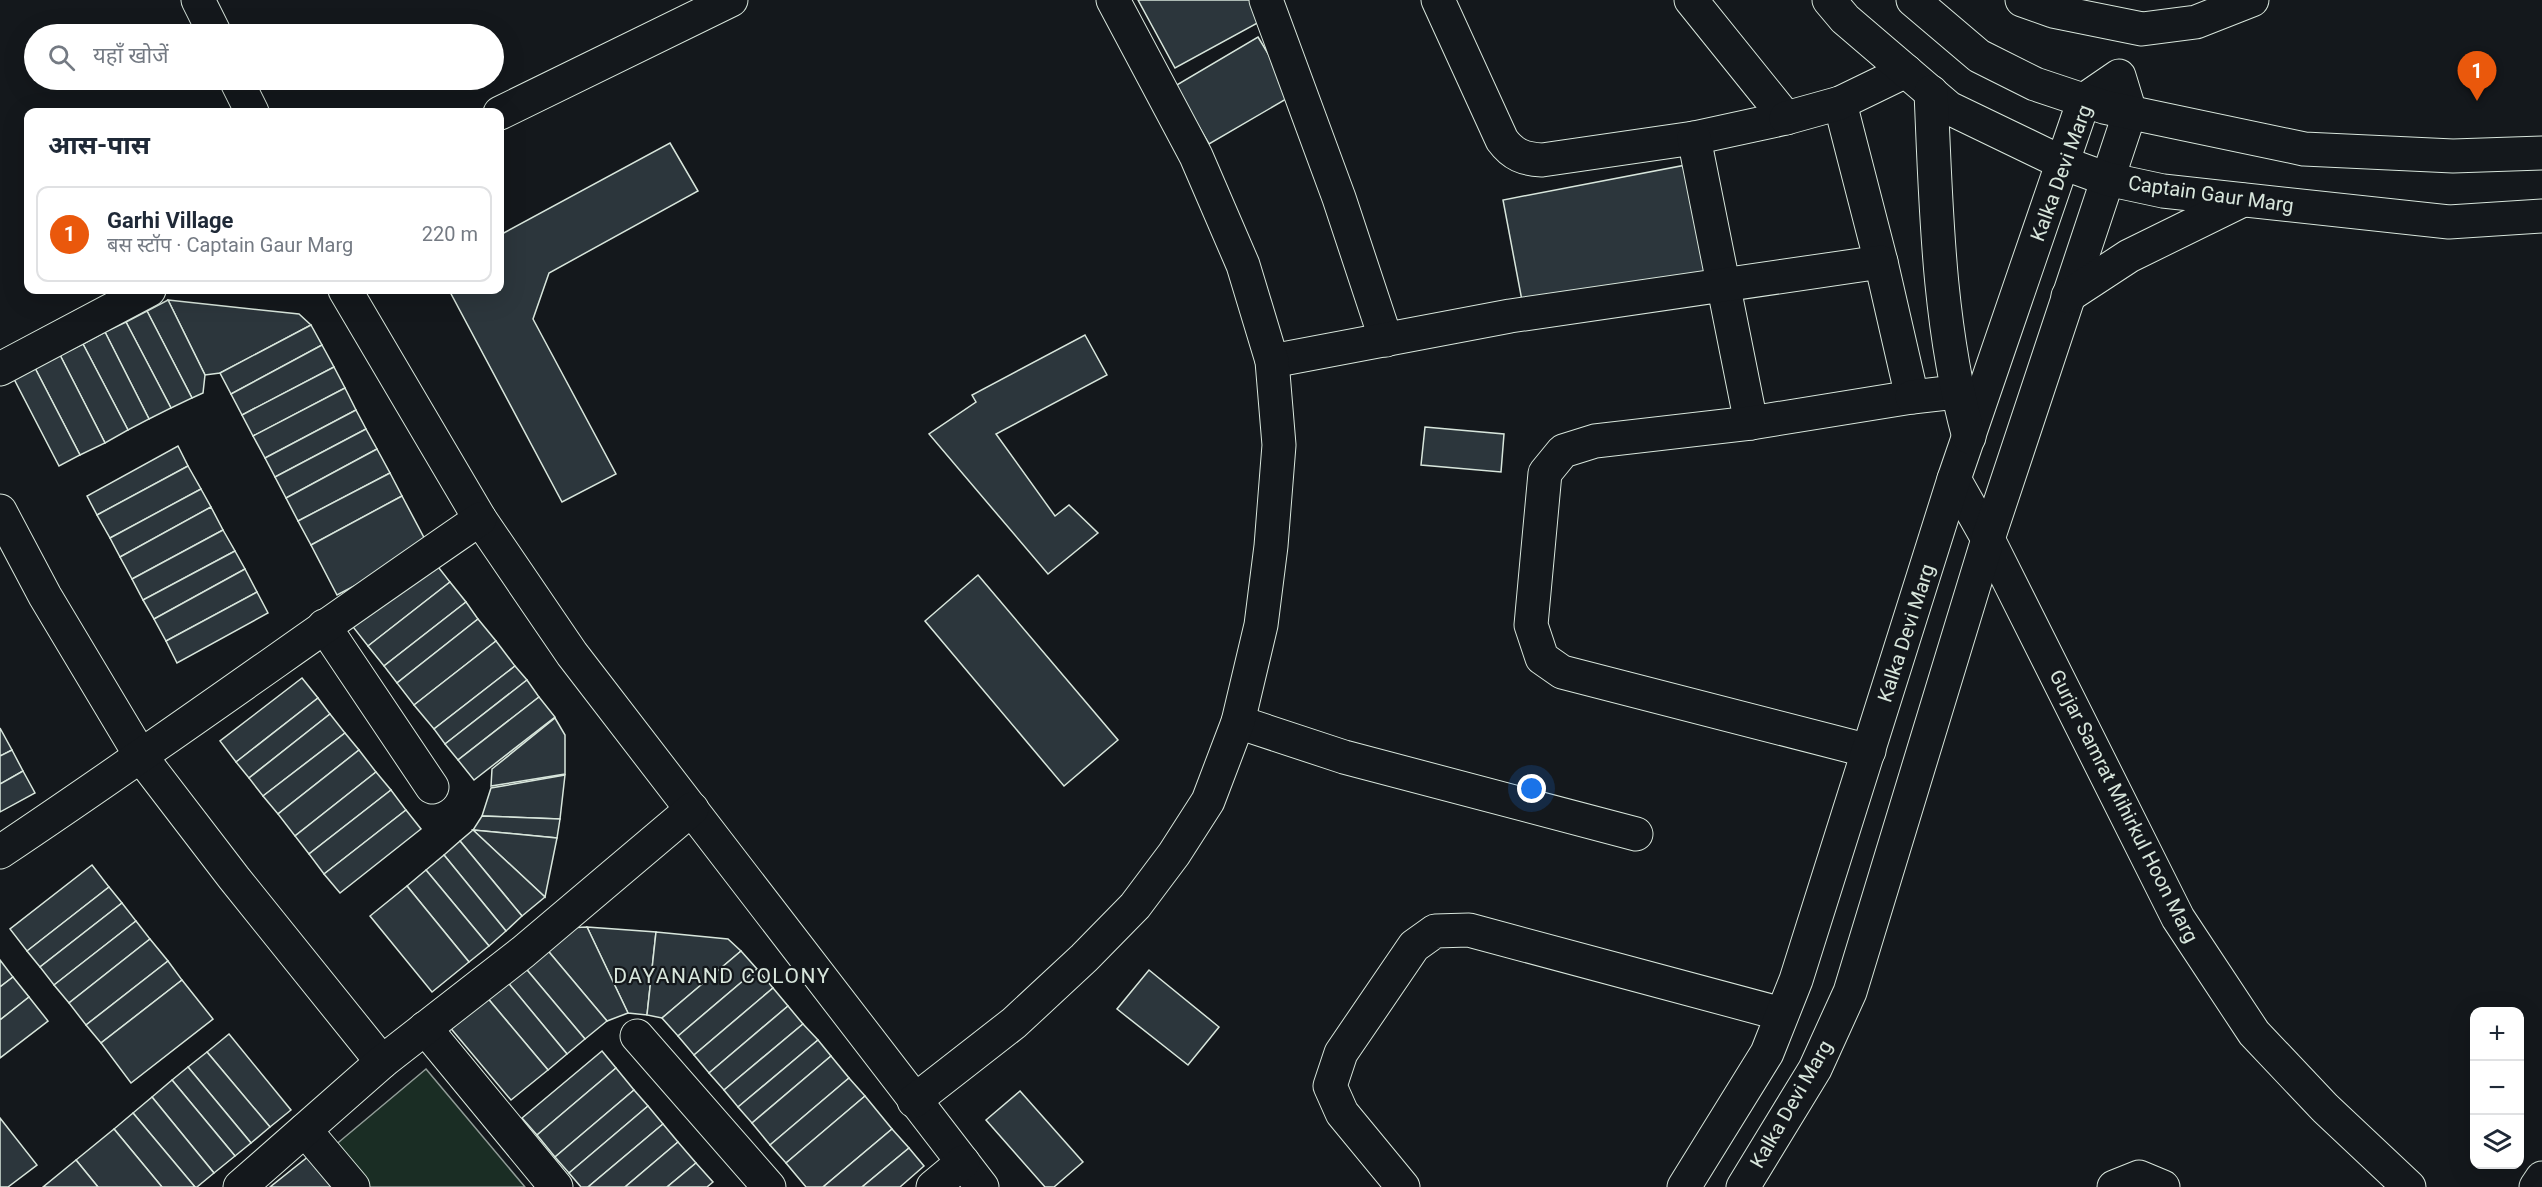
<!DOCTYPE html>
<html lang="hi">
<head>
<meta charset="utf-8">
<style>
	:root { --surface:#fff; --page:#f6f6f7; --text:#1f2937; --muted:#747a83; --line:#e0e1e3; --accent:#ea580c }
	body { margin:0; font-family:Roboto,"Noto Sans Devanagari",sans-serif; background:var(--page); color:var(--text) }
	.controls { position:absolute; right:18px; bottom:18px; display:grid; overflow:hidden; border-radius:12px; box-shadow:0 6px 24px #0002 }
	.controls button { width:54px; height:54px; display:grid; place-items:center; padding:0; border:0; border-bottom:2px solid var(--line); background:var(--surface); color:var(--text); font:30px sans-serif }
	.you { position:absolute; left:1532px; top:789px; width:21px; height:21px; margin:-15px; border:4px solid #fff; border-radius:50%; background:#1a73e8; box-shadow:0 0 0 9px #1a73e833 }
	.badge { display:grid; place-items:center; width:39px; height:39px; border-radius:50%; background:var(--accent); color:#fff; font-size:20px; font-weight:700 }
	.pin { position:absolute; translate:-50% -50px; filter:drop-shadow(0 2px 3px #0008) }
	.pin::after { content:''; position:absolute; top:32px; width:21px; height:18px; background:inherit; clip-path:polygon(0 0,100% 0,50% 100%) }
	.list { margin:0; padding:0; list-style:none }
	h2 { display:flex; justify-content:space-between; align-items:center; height:78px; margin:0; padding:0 24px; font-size:26px }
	h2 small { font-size:20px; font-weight:400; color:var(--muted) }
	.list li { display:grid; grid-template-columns:39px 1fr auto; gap:18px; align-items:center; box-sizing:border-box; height:96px; margin:0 12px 12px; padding:0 12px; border:2px solid var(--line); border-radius:12px }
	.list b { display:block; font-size:22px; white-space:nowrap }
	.list p { margin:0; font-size:20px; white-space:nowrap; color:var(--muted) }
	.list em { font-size:20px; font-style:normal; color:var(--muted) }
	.icon { flex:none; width:33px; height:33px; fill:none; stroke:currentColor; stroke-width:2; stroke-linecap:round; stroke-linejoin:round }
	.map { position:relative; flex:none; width:2542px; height:1187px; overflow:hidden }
	.search { position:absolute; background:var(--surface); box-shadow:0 6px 24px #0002; left:24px; top:24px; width:480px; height:66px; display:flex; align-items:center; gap:15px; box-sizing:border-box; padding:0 21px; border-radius:33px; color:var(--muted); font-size:22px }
	.panel { position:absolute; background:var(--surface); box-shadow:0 6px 24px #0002; left:24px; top:108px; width:480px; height:186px; border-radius:12px }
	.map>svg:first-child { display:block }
	.green { fill:#1a2d24; stroke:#939e99; stroke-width:1.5 }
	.building { fill:#2c363c; stroke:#d8e6dc; stroke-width:1.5 }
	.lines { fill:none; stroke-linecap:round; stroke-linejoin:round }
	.minor-casing { stroke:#d8e6dc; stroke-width:35 }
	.major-casing { stroke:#d8e6dc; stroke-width:35 }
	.minor { stroke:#14181c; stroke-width:33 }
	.major { stroke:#14181c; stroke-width:33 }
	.labels { text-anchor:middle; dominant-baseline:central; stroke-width:4.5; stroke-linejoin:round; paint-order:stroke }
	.street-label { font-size:20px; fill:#d8e6dc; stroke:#14181c }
	.neighbourhood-label { font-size:21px; letter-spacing:1.5px; fill:#d8e6dc; stroke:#14181c }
</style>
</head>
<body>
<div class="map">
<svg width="2542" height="1187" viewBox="0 0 2542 1187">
	<rect width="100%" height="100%" fill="#14181c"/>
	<!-- green -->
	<path class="green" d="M 426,1069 L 525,1187 L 366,1187 L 333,1147 Z"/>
	<!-- building -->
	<g class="building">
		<path d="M 1138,0 L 1252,0 L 1263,20 L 1175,68 Z"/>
		<path d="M 1258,37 L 1293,95 L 1209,144 L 1175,86 Z"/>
		<path d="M 670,143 L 698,191 L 549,273 L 533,319 L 616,474 L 562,502 L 449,290 L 500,290 L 500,235 Z"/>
		<path d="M 1686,165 L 1706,272 L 1523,306 L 1503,200 Z"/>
		<path d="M 168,300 L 299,314 L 311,325 L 220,373 L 205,375 Z"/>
		<path d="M 168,300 L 205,375 L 203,393 L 192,398 L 147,311 Z"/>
		<path d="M 147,311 L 192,398 L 171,408 L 126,322 Z"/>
		<path d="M 126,322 L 171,408 L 149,419 L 105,332 Z"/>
		<path d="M 311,325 L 322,345 L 231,394 L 220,373 Z"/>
		<path d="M 105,332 L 149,419 L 128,430 L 83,344 Z"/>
		<path d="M 1085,335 L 1107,375 L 996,434 L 1055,516 L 1069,505 L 1098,533 L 1048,574 L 929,434 L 976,402 L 972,395 Z"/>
		<path d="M 83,344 L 128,430 L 105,443 L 60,355 Z"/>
		<path d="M 322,345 L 334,367 L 242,415 L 231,394 Z"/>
		<path d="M 60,355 L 105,443 L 80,455 L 35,368 Z"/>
		<path d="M 334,367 L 345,388 L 253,436 L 242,415 Z"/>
		<path d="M 35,368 L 80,455 L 59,466 L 14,379 Z"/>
		<path d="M 345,388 L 356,410 L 265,458 L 253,436 Z"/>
		<path d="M 356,410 L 366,429 L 275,477 L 265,458 Z"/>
		<path d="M 1425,427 L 1504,434 L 1501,472 L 1421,465 Z"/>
		<path d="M 366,429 L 377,449 L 286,498 L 275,477 Z"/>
		<path d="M 178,446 L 188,466 L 97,515 L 87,496 Z"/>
		<path d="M 377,449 L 390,473 L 298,521 L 286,498 Z"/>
		<path d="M 188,466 L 201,489 L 110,538 L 97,515 Z"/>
		<path d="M 390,473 L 402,496 L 311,545 L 298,521 Z"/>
		<path d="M 201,489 L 211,507 L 120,557 L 110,538 Z"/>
		<path d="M 402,496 L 429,547 L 337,595 L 311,545 Z"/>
		<path d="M 211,507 L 223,530 L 132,579 L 120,557 Z"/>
		<path d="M 223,530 L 235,551 L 143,600 L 132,579 Z"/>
		<path d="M 235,551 L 245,569 L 154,619 L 143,600 Z"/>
		<path d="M 432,559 L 450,582 L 368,646 L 350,623 Z"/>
		<path d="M 245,569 L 257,592 L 166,641 L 154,619 Z"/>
		<path d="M 978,575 L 1118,740 L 1064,786 L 925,621 Z"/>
		<path d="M 450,582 L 466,602 L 384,666 L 368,646 Z"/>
		<path d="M 257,592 L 268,613 L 177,663 L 166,641 Z"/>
		<path d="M 466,602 L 478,619 L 397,683 L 384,666 Z"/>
		<path d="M 478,619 L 496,641 L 414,705 L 397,683 Z"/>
		<path d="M 496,641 L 515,666 L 434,729 L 414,705 Z"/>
		<path d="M 515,666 L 527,680 L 445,744 L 434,729 Z"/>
		<path d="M 302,678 L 318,698 L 236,762 L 220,741 Z"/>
		<path d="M 527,680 L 539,697 L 458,760 L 445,744 Z"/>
		<path d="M 539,697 L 555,717 L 474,780 L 458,760 Z"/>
		<path d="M 318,698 L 330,714 L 249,778 L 236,762 Z"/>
		<path d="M 330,714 L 345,733 L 263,796 L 249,778 Z"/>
		<path d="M 555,718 L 565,735 L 565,774 L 491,786 L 492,769 Z"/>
		<path d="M 0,728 L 12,750 L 0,756 Z"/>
		<path d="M 345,733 L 359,750 L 278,814 L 263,796 Z"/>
		<path d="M 12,750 L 23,771 L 0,784 L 0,756 Z"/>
		<path d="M 359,750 L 376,772 L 295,836 L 278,814 Z"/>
		<path d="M 23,771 L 35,793 L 0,812 L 0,784 Z"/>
		<path d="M 376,772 L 391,790 L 309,854 L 295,836 Z"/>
		<path d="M 565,775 L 560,819 L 482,816 L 491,788 Z"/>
		<path d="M 391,790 L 406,810 L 324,874 L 309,854 Z"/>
		<path d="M 406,810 L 421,829 L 340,893 L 324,874 Z"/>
		<path d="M 482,816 L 560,819 L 557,838 L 473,830 Z"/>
		<path d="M 473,830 L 557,838 L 545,897 Z"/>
		<path d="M 473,830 L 545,897 L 522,916 L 460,841 Z"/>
		<path d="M 460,841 L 522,916 L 506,931 L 444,855 Z"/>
		<path d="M 444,855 L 506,931 L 489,946 L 426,870 Z"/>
		<path d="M 92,865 L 109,887 L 27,951 L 10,929 Z"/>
		<path d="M 426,870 L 489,946 L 469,962 L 407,886 Z"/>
		<path d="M 407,886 L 469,962 L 432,992 L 370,916 Z"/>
		<path d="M 109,887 L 122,903 L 40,967 L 27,951 Z"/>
		<path d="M 122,903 L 136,921 L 54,985 L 40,967 Z"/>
		<path d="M 136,921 L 150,939 L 69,1003 L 54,985 Z"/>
		<path d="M 587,927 L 656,932 L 647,1015 L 628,1013 Z"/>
		<path d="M 587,927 L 628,1013 L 607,1021 L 544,946 L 565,928 Z"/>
		<path d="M 656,932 L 728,939 L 741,951 L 662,1018 L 647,1015 Z"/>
		<path d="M 150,939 L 168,961 L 86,1025 L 69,1003 Z"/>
		<path d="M 544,946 L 607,1021 L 585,1039 L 522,964 Z"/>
		<path d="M 741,951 L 757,969 L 678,1036 L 662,1018 Z"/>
		<path d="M 0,960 L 13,977 L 0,987 Z"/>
		<path d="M 168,961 L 182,980 L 101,1043 L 86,1025 Z"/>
		<path d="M 522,964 L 585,1039 L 567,1054 L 505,979 Z"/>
		<path d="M 757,969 L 773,988 L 694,1055 L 678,1036 Z"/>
		<path d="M 1149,970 L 1219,1027 L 1188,1065 L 1117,1009 Z"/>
		<path d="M 13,977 L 29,997 L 0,1020 L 0,987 Z"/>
		<path d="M 505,979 L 567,1054 L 548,1070 L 485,995 Z"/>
		<path d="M 182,980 L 213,1019 L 131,1083 L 101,1043 Z"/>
		<path d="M 773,988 L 788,1006 L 709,1073 L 694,1055 Z"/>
		<path d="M 485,995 L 548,1070 L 511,1100 L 448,1025 Z"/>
		<path d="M 29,997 L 48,1021 L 0,1058 L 0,1020 Z"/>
		<path d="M 788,1006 L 803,1024 L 724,1090 L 709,1073 Z"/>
		<path d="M 803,1024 L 818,1040 L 738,1107 L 724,1090 Z"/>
		<path d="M 229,1034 L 291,1110 L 270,1127 L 207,1052 Z"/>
		<path d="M 818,1040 L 831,1056 L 752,1123 L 738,1107 Z"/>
		<path d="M 602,1051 L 616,1068 L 537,1135 L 522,1118 Z"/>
		<path d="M 207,1052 L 270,1127 L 251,1143 L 188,1067 Z"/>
		<path d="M 831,1056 L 849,1078 L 770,1145 L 752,1123 Z"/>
		<path d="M 188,1067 L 251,1143 L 235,1156 L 172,1080 Z"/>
		<path d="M 616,1068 L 634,1090 L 555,1157 L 537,1135 Z"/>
		<path d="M 849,1078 L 865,1096 L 786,1163 L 770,1145 Z"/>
		<path d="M 172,1080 L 235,1156 L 214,1173 L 152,1097 Z"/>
		<path d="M 634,1090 L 648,1106 L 569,1173 L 555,1157 Z"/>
		<path d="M 1020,1091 L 1083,1162 L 1054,1187 L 1045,1187 L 986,1120 Z"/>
		<path d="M 865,1096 L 892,1129 L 823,1187 L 806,1187 L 786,1163 Z"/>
		<path d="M 152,1097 L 214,1173 L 197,1187 L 195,1187 L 133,1113 Z"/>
		<path d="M 648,1106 L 663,1124 L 588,1187 L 581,1187 L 569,1173 Z"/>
		<path d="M 133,1113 L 195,1187 L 162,1187 L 114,1129 Z"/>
		<path d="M 0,1118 L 37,1165 L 8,1187 L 0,1187 Z"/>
		<path d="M 663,1124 L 678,1142 L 625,1187 L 588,1187 Z"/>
		<path d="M 114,1129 L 162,1187 L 98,1187 L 76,1160 Z"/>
		<path d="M 892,1129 L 909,1148 L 862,1187 L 823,1187 Z"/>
		<path d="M 678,1142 L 696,1163 L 667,1187 L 625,1187 Z"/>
		<path d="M 909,1148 L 924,1166 L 900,1187 L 862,1187 Z"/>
		<path d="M 314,1152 L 341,1187 L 270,1187 Z"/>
		<path d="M 76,1160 L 98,1187 L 43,1187 Z"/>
		<path d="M 696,1163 L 713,1182 L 707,1187 L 667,1187 Z"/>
	</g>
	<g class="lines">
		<!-- minor casing -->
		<g class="minor-casing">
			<g id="minor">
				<path d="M 198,0 L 215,34"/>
				<path d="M 1266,0 L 1339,198 L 1386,340"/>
				<path d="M 1438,0 L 1502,140 C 1513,155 1524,159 1542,160 L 1694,138 L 1786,118 L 1691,0"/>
				<path d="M 2022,0 L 2053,11 L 2142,29 L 2196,22 L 2252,0"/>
				<path d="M 236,80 L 252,112"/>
				<path d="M 1840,103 L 1881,262"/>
				<path d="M 500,113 L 731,0"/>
				<path d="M 1786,118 L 1840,103 L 1906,71"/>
				<path d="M 1694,138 L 1751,423"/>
				<path d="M 345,290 L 480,519 L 572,654 L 982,1187"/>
				<path d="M 1272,361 L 1510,316 L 1881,262 L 1912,397 L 1751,423 L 1595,441 L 1563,451 L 1545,473 L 1531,625 L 1542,658 L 1562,672 L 1869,751"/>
				<path d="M 0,369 L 149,290"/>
				<path d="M 1912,397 L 1956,392"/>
				<path d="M 1954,479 L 1988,539 L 2178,918 L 2254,1033 L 2325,1108 L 2409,1187"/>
				<path d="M 0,511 L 45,596 L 142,758 L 234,878 L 382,1062"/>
				<path d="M 324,626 L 432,787"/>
				<path d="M 1238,722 L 1344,757 L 1636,834"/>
				<path d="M 0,852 C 162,744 319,629 480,519"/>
				<path d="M 425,1028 L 556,1187"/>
				<path d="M 637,1036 L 769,1187"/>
				<path d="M 914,1101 L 1014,1023 L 1084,958 L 1135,906 L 1174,854 L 1208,801 L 1238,722 L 1261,625 L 1271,546 L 1279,445 L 1272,361 L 1243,265 L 1196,156 L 1113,0"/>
				<path d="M 305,1130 L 353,1187"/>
				<path d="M 240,1187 L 382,1062 L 523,952 L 692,809"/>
				<path d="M 933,1187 L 963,1162"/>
				<path d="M 1403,1187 L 1342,1113 L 1330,1086 L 1341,1053 L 1414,946 L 1435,931 L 1469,930 L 1782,1014"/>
				<path d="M 1684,1187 L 1767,1053 L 1796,980 L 1954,479 L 2084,100 L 2119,76 L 2130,112 L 1988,539 L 1850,992 L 1815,1069 L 1743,1187"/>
				<path d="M 2114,1187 L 2139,1177 L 2163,1187"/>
				<path d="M 2536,1187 L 2542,1178"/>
			</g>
		</g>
		<!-- major casing -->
		<g class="major-casing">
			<g id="major">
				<path d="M 1829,0 L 1845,19 L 1949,108 L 2063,163 L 2107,179 L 2163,191 L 2449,222 L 2542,216"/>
				<path d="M 1913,0 L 1979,56 L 2035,84 L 2104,107 L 2304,149 L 2453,156 L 2542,153"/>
				<path d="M 1931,92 C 1936,207 1938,325 1969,437"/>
				<path d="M 2068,296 L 2129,256 L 2243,200"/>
			</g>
		</g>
		<!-- minor -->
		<use href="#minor" class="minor"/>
		<!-- major -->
		<use href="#major" class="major"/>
	</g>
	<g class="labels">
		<!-- street labels -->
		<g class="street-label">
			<text transform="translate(2061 173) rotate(-70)">Kalka Devi Marg</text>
			<text transform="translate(2211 194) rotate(8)">Captain Gaur Marg</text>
			<text transform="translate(1906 633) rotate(-72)">Kalka Devi Marg</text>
			<text transform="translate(2124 806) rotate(63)">Gurjar Samrat Mihirkul Hoon Marg</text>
			<text transform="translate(1791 1104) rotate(-60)">Kalka Devi Marg</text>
		</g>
		<!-- neighbourhood labels -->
		<g class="neighbourhood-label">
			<text x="722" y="976">DAYANAND COLONY</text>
		</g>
	</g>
</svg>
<div class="controls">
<button>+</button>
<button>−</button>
<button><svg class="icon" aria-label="layers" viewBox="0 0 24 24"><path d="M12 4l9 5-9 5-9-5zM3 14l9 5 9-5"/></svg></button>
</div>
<div class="you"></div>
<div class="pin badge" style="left:2477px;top:101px">1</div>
<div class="search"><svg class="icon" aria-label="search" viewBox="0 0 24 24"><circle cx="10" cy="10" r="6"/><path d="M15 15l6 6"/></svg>यहाँ खोजें</div>
<section class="panel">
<h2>आस-पास<small></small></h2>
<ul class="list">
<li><span class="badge">1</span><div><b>Garhi Village</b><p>बस स्टॉप · Captain Gaur Marg</p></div><em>220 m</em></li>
</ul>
</section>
</div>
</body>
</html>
